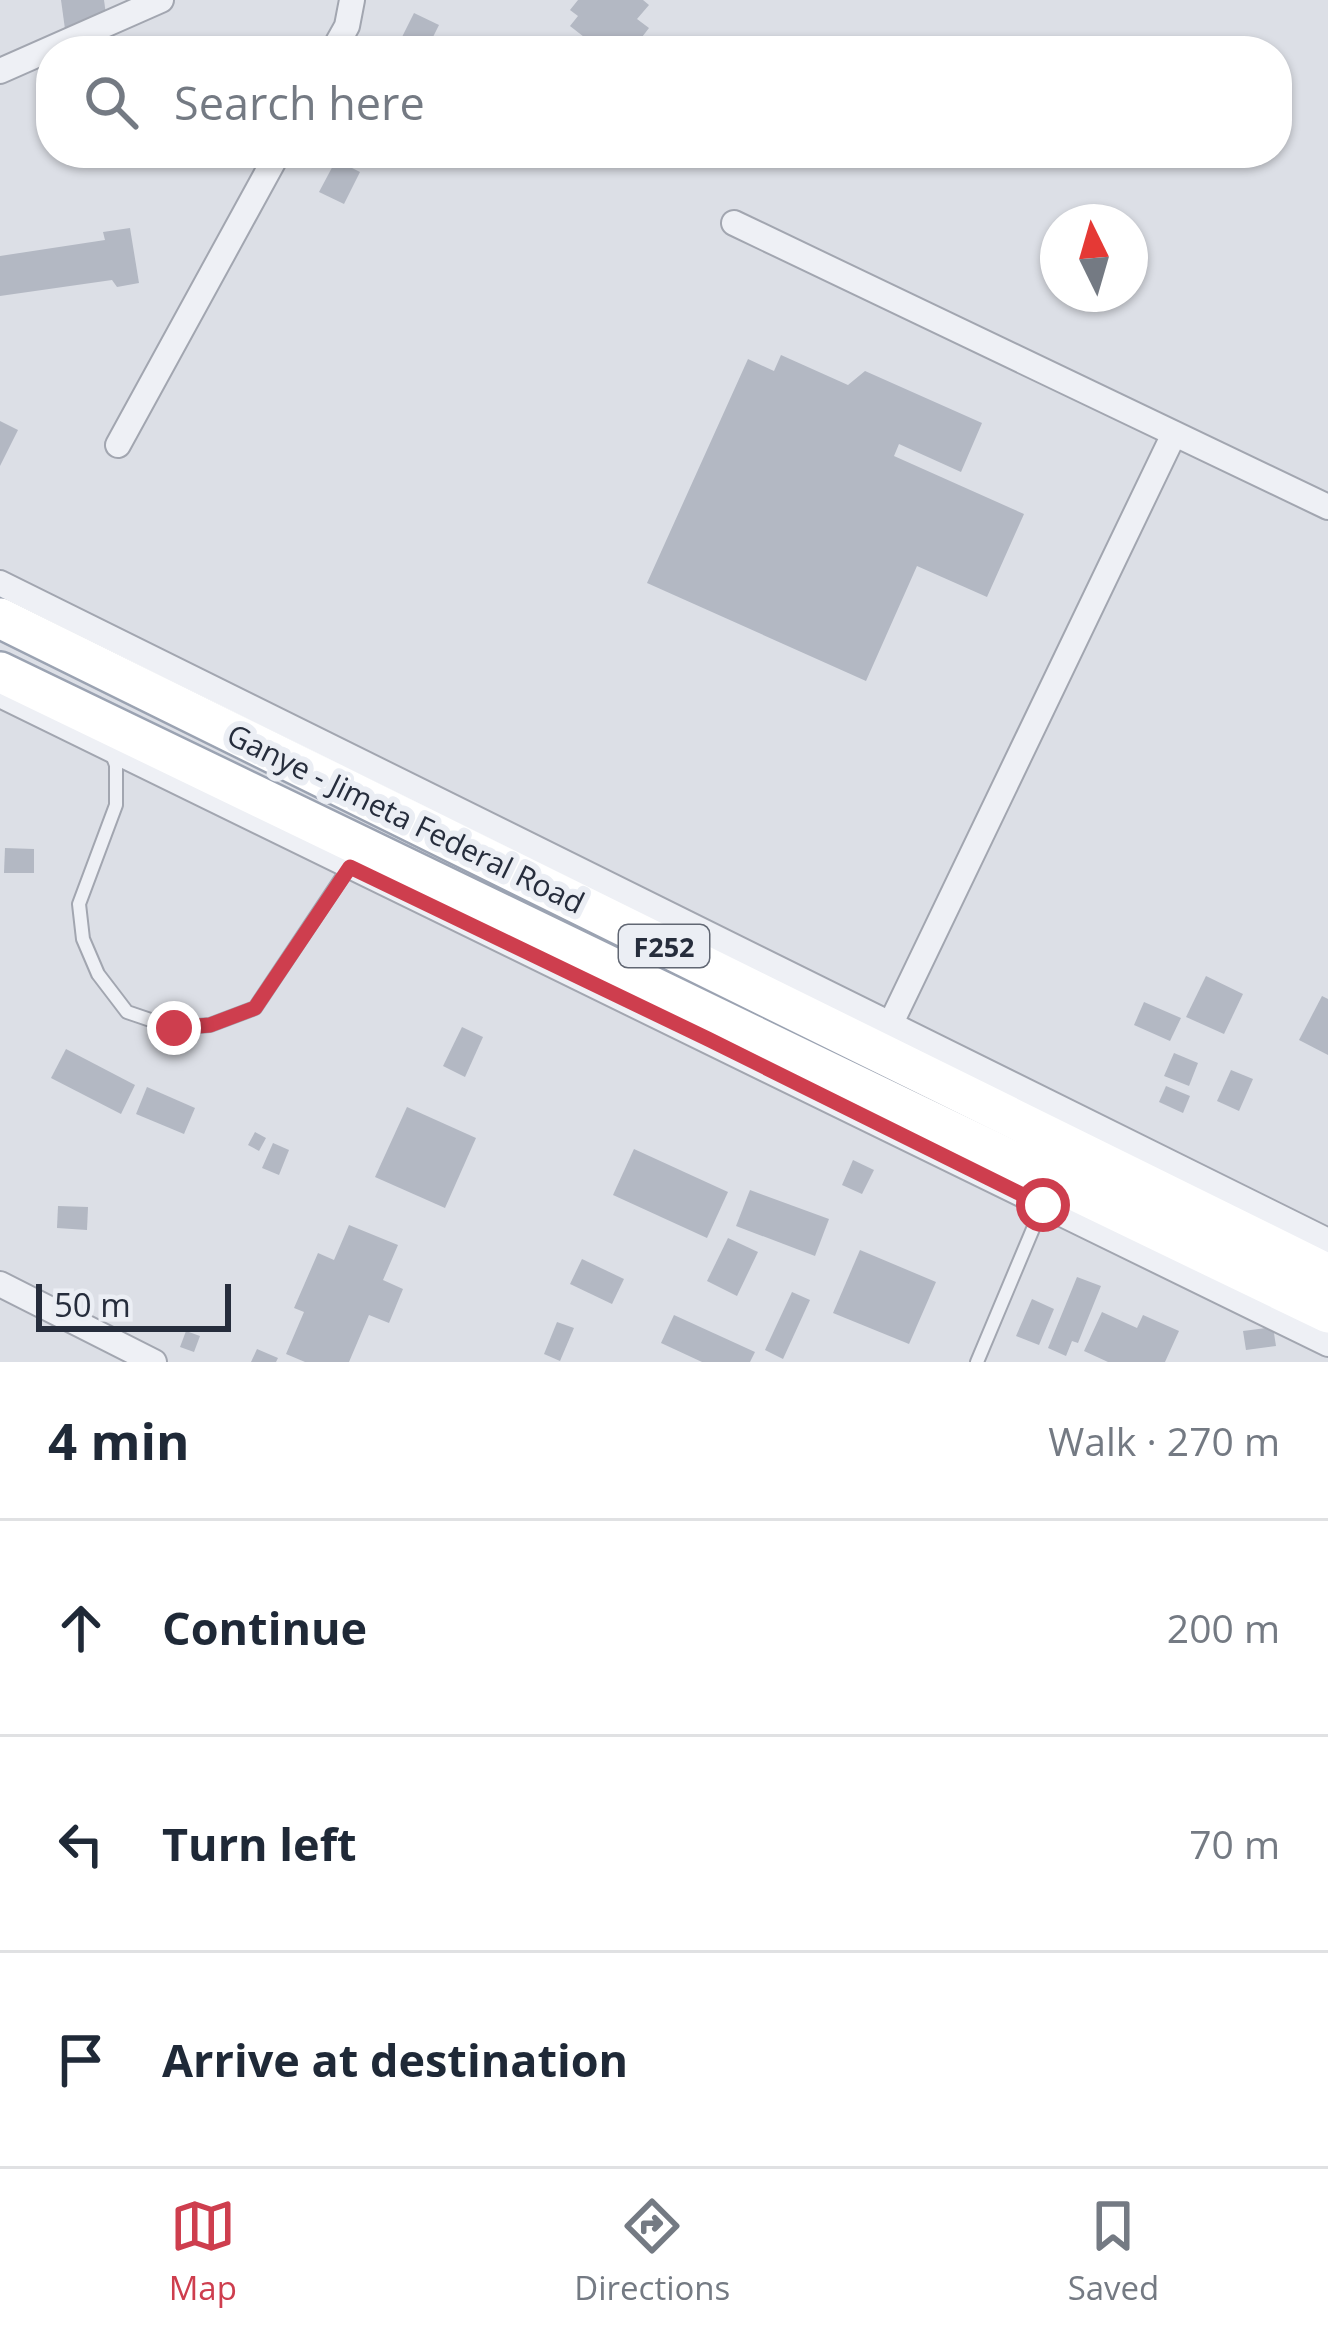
<!DOCTYPE html>
<html lang="en">
<head>
<meta charset="utf-8">
<style>
	:root { --surface:#fff; --page:#f6f6f7; --text:#1f2937; --muted:#747a83; --line:#e0e1e3; --accent:#ce3e4e }
	body { margin:0; font-family:"Open Sans",sans-serif; background:var(--page); color:var(--text) }
	.compass { position:absolute; left:1040px; top:204px; width:108px; height:108px; border-radius:50%; background:var(--surface); box-shadow:0 3px 9px #0004; rotate:355deg }
	.scale { position:absolute; left:36px; bottom:30px; width:195px; box-sizing:border-box; padding-left:12px; border:6px solid #262d3c; border-top:0; font-size:33px; line-height:42px; white-space:nowrap; color:#262d3c; -webkit-text-stroke:9px #ebeef4; paint-order:stroke }
	.stop { position:absolute; width:36px; height:36px; margin:-27px; border:9px solid #ce3e4e; border-radius:50%; background:#fff }
	.stop.end { background:#ce3e4e; border-color:#fff; box-shadow:0 3px 12px #0008 }
	.list { margin:0; padding:0; list-style:none }
	h2 { display:flex; justify-content:space-between; align-items:center; height:156px; margin:0; padding:0 48px; font-size:51px }
	h2 small { font-size:39px; font-weight:400; color:var(--muted) }
	.list li { display:grid; grid-template-columns:78px 1fr auto; gap:36px; align-items:center; box-sizing:border-box; height:216px; padding:0 48px; border-top:3px solid var(--line) }
	.list b { display:block; font-size:45px; white-space:nowrap }
	.list em { font-size:39px; font-style:normal; color:var(--muted) }
	.icon { flex:none; width:66px; height:66px; fill:none; stroke:currentColor; stroke-width:2; stroke-linecap:round; stroke-linejoin:round }
	.map { position:relative; flex:none; width:1328px; height:1362px; overflow:hidden }
	.search { position:absolute; background:var(--surface); box-shadow:0 3px 9px #0004; left:36px; right:36px; top:36px; height:132px; display:flex; align-items:center; gap:30px; box-sizing:border-box; padding:0 42px; border-radius:48px; color:var(--muted); font-size:45px }
	.sheet { height:804px; background:var(--surface) }
	nav { display:flex; justify-content:space-around; align-items:center; box-sizing:border-box; height:168px; border-top:3px solid var(--line); background:var(--surface); font-size:33px; color:var(--muted) }
	nav a { display:grid; justify-items:center; gap:6px }
	nav .on { color:var(--accent) }
	.map>svg:first-child { display:block }
	.building { fill:#b3b8c3 }
	.lines { fill:none; stroke-linecap:round; stroke-linejoin:round }
	.service-casing { stroke:#a2a6b0; stroke-width:16 }
	.minor-casing { stroke:#a2a6b0; stroke-width:28 }
	.primary-casing { stroke:#9ba3b2; stroke-width:44 }
	.service { stroke:#eef0f5; stroke-width:12 }
	.minor { stroke:#eef0f5; stroke-width:24 }
	.primary { stroke:#fff; stroke-width:39 }
	.route { stroke:#ce3e4e; stroke-width:15 }
	.labels { text-anchor:middle; dominant-baseline:central; stroke-width:12; stroke-linejoin:round; paint-order:stroke }
	.shield { fill:#ebeef4; stroke:#616773; stroke-width:3 }
	.shield-label { font-size:27px; font-weight:bold; fill:#262d3c }
	.street-label { font-size:30px; fill:#262d3c; stroke:#ebeef4 }
</style>
</head>
<body>
<div class="map">
<svg width="1328" height="1362" viewBox="0 0 1328 1362">
	<rect width="100%" height="100%" fill="#dcdfe6"/>
	<!-- building -->
	<g class="building">
		<path d="M 61,0 L 104,0 L 111,51 L 68,51 Z"/>
		<path d="M 578,0 L 643,0 L 649,5 L 637,19 L 649,28 L 632,50 L 623,43 L 617,51 L 602,51 L 570,26 L 578,16 L 570,10 Z"/>
		<path d="M 414,13 L 439,25 L 426,51 L 410,51 L 398,45 Z"/>
		<path d="M 337,153 L 371,153 L 364,167 Z"/>
		<path d="M 336,160 L 360,172 L 344,204 L 319,192 Z"/>
		<path d="M 130,228 L 139,283 L 117,287 L 112,280 L 0,296 L 0,256 L 105,240 L 103,232 Z"/>
		<path d="M 781,355 L 848,385 L 865,371 L 982,423 L 961,472 L 899,444 L 894,456 L 1024,514 L 987,597 L 917,566 L 866,681 L 647,583 L 748,359 L 774,371 Z"/>
		<path d="M 0,421 L 18,430 L 0,466 Z"/>
		<path d="M 5,848 L 34,849 L 34,873 L 4,873 Z"/>
		<path d="M 1206,976 L 1243,994 L 1224,1034 L 1186,1017 Z"/>
		<path d="M 1322,996 L 1328,999 L 1328,1055 L 1299,1040 Z"/>
		<path d="M 1144,1002 L 1181,1018 L 1170,1041 L 1134,1025 Z"/>
		<path d="M 462,1027 L 483,1037 L 465,1077 L 443,1066 Z"/>
		<path d="M 66,1049 L 135,1085 L 121,1114 L 51,1078 Z"/>
		<path d="M 1174,1053 L 1198,1063 L 1189,1086 L 1164,1076 Z"/>
		<path d="M 1231,1070 L 1253,1079 L 1239,1111 L 1217,1101 Z"/>
		<path d="M 1166,1086 L 1190,1096 L 1183,1113 L 1159,1102 Z"/>
		<path d="M 147,1087 L 195,1108 L 184,1134 L 136,1114 Z"/>
		<path d="M 407,1107 L 476,1138 L 445,1208 L 375,1177 Z"/>
		<path d="M 255,1132 L 266,1138 L 259,1151 L 248,1145 Z"/>
		<path d="M 273,1143 L 289,1150 L 279,1175 L 262,1168 Z"/>
		<path d="M 634,1149 L 728,1192 L 707,1238 L 613,1195 Z"/>
		<path d="M 853,1160 L 874,1170 L 862,1194 L 842,1185 Z"/>
		<path d="M 750,1190 L 829,1219 L 815,1256 L 736,1226 Z"/>
		<path d="M 58,1206 L 88,1207 L 87,1230 L 57,1228 Z"/>
		<path d="M 349,1225 L 398,1245 L 383,1280 L 403,1289 L 389,1323 L 369,1315 L 349,1362 L 305,1362 L 286,1354 L 304,1312 L 294,1308 L 318,1253 L 334,1260 Z"/>
		<path d="M 728,1238 L 758,1252 L 737,1296 L 707,1281 Z"/>
		<path d="M 860,1250 L 936,1282 L 909,1344 L 833,1313 Z"/>
		<path d="M 582,1259 L 624,1279 L 612,1304 L 570,1284 Z"/>
		<path d="M 1077,1277 L 1101,1286 L 1078,1343 L 1072,1341 L 1066,1356 L 1048,1348 Z"/>
		<path d="M 792,1292 L 810,1300 L 783,1359 L 765,1350 Z"/>
		<path d="M 1032,1299 L 1054,1309 L 1039,1345 L 1016,1336 Z"/>
		<path d="M 1102,1312 L 1137,1328 L 1143,1315 L 1179,1331 L 1165,1362 L 1108,1362 L 1084,1351 Z"/>
		<path d="M 674,1315 L 755,1352 L 750,1362 L 702,1362 L 661,1343 Z"/>
		<path d="M 557,1322 L 574,1328 L 560,1361 L 544,1354 Z"/>
		<path d="M 1273,1327 L 1276,1346 L 1246,1350 L 1243,1331 Z"/>
		<path d="M 186,1331 L 200,1336 L 194,1352 L 180,1347 Z"/>
		<path d="M 257,1349 L 278,1358 L 276,1362 L 251,1362 Z"/>
	</g>
	<g class="lines">
		<!-- service casing -->
		<g class="service-casing">
			<g id="service">
				<path d="M 111,752 L 116,765 L 116,805 L 79,904 L 83,939 L 98,974 L 127,1012 L 174,1028 L 210,1025 L 255,1008 L 349,867"/>
				<path d="M 977,1362 L 1043,1205"/>
			</g>
		</g>
		<!-- minor casing -->
		<g class="minor-casing">
			<g id="minor">
				<path d="M 333,51 L 347,26 L 352,0"/>
				<path d="M 0,71 L 161,0"/>
				<path d="M 734,223 L 1328,507"/>
				<path d="M 118,445 L 278,153"/>
				<path d="M 0,583 L 1328,1241"/>
				<path d="M 0,695 L 1328,1344"/>
				<path d="M 891,1023 L 1174,434"/>
				<path d="M 0,1284 L 154,1362"/>
			</g>
		</g>
		<!-- primary casing -->
		<g class="primary-casing">
			<g id="primary">
				<path d="M 0,618 L 1328,1274"/>
				<path d="M 0,672 L 1328,1313"/>
			</g>
		</g>
		<!-- service -->
		<use href="#service" class="service"/>
		<!-- minor -->
		<use href="#minor" class="minor"/>
		<!-- primary -->
		<use href="#primary" class="primary"/>
	</g>
	<g class="lines">
		<!-- route -->
		<path class="route" d="M 174,1028 L 210,1025 L 255,1008 L 350,867 L 708,1039 L 1043,1205"/>
	</g>
	<g class="labels">
		<!-- shield labels -->
		<rect class="shield" x="619" y="925" width="90" height="42" rx="9"/>
		<g class="shield-label">
			<text x="664" y="946">F252</text>
		</g>
		<!-- street labels -->
		<g class="street-label">
			<text transform="translate(406 818) rotate(26)">Ganye - Jimeta Federal Road</text>
		</g>
	</g>
</svg>
<svg class="compass" viewBox="-18 -18 36 36"><path d="M0-13l5 13h-10z" fill="#e53935"/><path d="M0 13l5-13h-10z" fill="#747a83"/></svg>
<div class="scale">50 m</div>
<div class="stop" style="left:1043px;top:1205px"></div>
<div class="stop end" style="left:174px;top:1028px"></div>
<div class="search"><svg class="icon" aria-label="search" viewBox="0 0 24 24"><circle cx="10" cy="10" r="6"/><path d="M15 15l6 6"/></svg>Search here</div>
</div>
<section class="sheet">
<h2>4 min<small>Walk · 270 m</small></h2>
<ul class="list">
<li><svg class="icon" aria-label="ahead" viewBox="0 0 24 24"><path d="M12 20V5M6 11l6-6 6 6"/></svg><div><b>Continue</b></div><em>200 m</em></li>
<li><svg class="icon" aria-label="left" viewBox="0 0 24 24"><path d="M17 20v-9H6M10 6l-5 5 5 5"/></svg><div><b>Turn left</b></div><em>70 m</em></li>
<li><svg class="icon" aria-label="arrive" viewBox="0 0 24 24"><path d="M6 21V4h12l-3 4 3 4H6"/></svg><div><b>Arrive at destination</b></div></li>
</ul>
</section>
<nav>
<a class="on"><svg class="icon" aria-label="map" viewBox="0 0 24 24"><path d="M3 6l6-2 6 2 6-2v14l-6 2-6-2-6 2zM9 4v14M15 6v14"/></svg>Map</a>
<a><svg class="icon" aria-label="directions" viewBox="0 0 24 24"><path d="M12 3l9 9-9 9-9-9zM9 14v-3h6M13 9l2 2-2 2"/></svg>Directions</a>
<a><svg class="icon" aria-label="saved" viewBox="0 0 24 24"><path d="M7 4h10v16l-5-4-5 4z"/></svg>Saved</a>
</nav>
</body>
</html>
